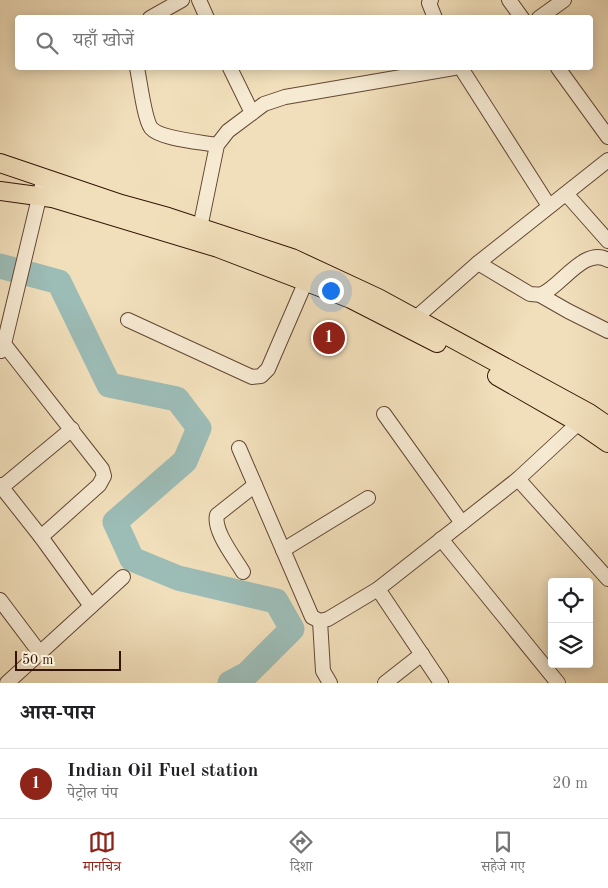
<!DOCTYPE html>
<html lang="hi">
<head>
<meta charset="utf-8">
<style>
	:root { --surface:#fff; --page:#f2f2f2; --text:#202124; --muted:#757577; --line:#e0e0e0; --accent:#8f2418 }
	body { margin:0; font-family:"Old Standard TT","Noto Serif Devanagari",serif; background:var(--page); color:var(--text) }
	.controls { position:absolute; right:15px; bottom:15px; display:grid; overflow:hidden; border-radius:5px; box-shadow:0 2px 12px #0003 }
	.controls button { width:45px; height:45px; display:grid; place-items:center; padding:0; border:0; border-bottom:1px solid var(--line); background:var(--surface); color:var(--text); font:25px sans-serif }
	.scale { position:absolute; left:15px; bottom:12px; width:106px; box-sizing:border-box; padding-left:5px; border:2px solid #341404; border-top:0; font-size:14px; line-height:18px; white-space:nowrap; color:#341404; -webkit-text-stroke:4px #f6ead3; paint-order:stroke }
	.you { position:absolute; left:330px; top:290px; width:18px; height:18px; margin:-12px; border:4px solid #fff; border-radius:50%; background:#1a73e8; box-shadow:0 0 0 8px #1a73e833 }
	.badge { display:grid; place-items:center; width:32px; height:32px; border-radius:50%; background:var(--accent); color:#fff; font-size:16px; font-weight:700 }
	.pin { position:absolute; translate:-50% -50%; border:2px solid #fff; box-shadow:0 1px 5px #0006 }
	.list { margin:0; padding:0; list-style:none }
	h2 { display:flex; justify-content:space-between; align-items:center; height:65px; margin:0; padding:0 20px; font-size:21px }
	h2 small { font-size:16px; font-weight:400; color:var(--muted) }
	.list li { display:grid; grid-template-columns:32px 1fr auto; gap:15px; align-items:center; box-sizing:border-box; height:70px; padding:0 20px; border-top:1px solid var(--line) }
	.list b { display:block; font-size:19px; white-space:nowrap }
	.list p { margin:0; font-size:16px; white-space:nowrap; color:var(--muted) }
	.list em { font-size:16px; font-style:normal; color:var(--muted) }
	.icon { flex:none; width:28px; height:28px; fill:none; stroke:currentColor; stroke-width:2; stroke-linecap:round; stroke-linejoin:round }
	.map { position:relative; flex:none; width:608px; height:683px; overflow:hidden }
	.search { position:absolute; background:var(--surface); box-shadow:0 2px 12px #0003; left:15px; right:15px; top:15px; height:55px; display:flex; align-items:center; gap:12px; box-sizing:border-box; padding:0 18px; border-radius:5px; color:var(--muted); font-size:19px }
	.sheet { height:135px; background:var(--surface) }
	nav { display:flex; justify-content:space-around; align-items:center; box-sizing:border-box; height:70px; border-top:1px solid var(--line); background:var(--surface); font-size:14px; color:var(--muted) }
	nav a { display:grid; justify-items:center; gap:2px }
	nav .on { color:var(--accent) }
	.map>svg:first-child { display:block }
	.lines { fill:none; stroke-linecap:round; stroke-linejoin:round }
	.river { stroke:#9cbcb6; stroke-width:25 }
	.minor-casing { stroke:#634732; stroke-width:16 }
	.major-casing { stroke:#341404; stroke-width:20 }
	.minor { stroke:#f6ead3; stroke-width:14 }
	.major { stroke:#f1dfbb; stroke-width:18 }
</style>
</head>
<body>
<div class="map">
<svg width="608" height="683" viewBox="0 0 608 683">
	<rect width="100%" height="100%" fill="#f1dfbb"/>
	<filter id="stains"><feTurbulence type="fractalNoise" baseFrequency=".004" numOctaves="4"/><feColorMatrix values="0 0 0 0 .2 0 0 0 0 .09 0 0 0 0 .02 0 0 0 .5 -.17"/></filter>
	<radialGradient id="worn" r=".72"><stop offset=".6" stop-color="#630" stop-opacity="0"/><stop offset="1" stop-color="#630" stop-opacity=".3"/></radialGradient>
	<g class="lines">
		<!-- river -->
		<path class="river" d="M 0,266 L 59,282 L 109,385 L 177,399 L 199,428 L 185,461 L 115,522 L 132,559 L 178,578 L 276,601 L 292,629 L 247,674 L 230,683"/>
		<!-- minor casing -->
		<g class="minor-casing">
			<g id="minor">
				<path d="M 199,0 L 207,18"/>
				<path d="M 431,0 L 429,3 L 435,18"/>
				<path d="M 509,0 L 522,18"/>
				<path d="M 150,18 L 182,0"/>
				<path d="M 539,18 L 564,0"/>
				<path d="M 137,68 C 140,81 144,118 151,128 C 160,139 202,142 217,145"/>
				<path d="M 230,68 L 252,113"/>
				<path d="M 461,68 L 549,206"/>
				<path d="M 558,68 L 608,137"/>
				<path d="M 564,195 L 569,197 L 608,241"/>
				<path d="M 200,228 L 217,145 L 228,131 L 264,104 L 285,97 L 454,68"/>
				<path d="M 478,263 L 530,294 C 534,294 538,295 542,294 C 561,286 585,246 608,260"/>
				<path d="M 540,295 L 568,311 L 608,331"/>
				<path d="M 128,320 L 252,377 L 261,376 L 268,369 L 306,281"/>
				<path d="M 410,323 L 478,263 L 608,160"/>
				<path d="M 4,344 L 102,469 L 104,476 L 99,485 L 41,537"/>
				<path d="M 1,351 L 4,344 L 44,177"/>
				<path d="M 384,414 L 462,523"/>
				<path d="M 239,448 L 312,617 L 320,621 L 328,619 L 378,589"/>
				<path d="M 518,479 L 608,579"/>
				<path d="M 0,485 L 41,537 L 91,606"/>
				<path d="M 2,487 L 72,429"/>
				<path d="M 441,539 L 558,683"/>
				<path d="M 283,550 L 368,498"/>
				<path d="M 243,572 C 235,558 213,531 217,515 L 255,485"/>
				<path d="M 0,600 L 40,653"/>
				<path d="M 320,621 L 323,671 L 330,683"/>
				<path d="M 7,683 L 123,577"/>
				<path d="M 385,683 L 422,654"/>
				<path d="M 441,683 L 378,589 L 518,479 L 586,416"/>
			</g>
		</g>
		<!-- major casing -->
		<g class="major-casing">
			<g id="major">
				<path d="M 0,163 L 121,204 L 168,217 L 292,258 L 378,298 L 589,413 L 608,426"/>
				<path d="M 0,191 L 52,198 L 218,248 L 351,299 L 437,343"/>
				<path d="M 497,376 L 579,423 L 608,443"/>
			</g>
		</g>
		<!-- minor -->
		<use href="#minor" class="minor"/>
		<!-- major -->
		<use href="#major" class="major"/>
	</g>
	<rect width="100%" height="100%" filter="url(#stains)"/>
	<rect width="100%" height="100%" fill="url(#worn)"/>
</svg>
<div class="controls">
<button><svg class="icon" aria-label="locate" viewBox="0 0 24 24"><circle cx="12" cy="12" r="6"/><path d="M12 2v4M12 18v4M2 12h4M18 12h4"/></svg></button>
<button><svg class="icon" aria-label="layers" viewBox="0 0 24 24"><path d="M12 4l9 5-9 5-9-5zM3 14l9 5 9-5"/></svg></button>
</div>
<div class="scale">50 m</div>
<div class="you"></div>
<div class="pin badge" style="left:329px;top:338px">1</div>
<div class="search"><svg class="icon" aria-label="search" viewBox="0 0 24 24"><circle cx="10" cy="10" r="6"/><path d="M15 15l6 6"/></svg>यहाँ खोजें</div>
</div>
<section class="sheet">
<h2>आस-पास<small></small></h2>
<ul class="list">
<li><span class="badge">1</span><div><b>Indian Oil Fuel station</b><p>पेट्रोल पंप</p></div><em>20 m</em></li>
</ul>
</section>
<nav>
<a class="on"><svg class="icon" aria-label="map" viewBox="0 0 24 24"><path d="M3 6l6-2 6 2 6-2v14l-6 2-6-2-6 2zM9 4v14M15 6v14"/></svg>मानचित्र</a>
<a><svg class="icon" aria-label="directions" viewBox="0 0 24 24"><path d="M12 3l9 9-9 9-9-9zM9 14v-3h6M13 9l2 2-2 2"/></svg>दिशा</a>
<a><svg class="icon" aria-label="saved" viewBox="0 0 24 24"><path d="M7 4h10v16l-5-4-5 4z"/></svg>सहेजे गए</a>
</nav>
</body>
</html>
